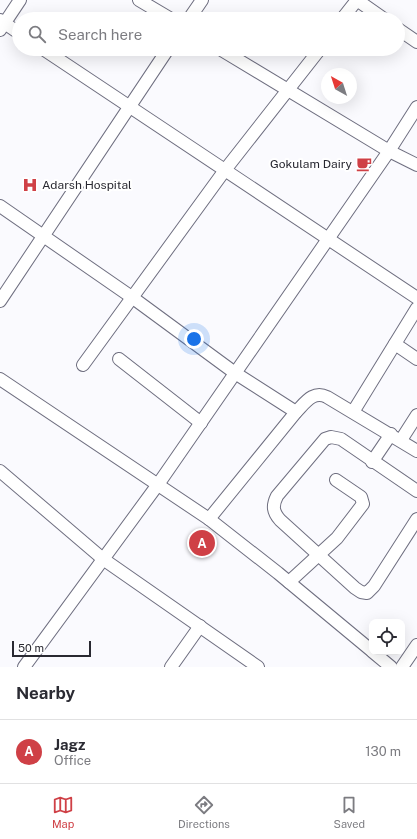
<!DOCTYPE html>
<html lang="en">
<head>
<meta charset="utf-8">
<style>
	:root { --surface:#fff; --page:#f2f2f3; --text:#2b2b33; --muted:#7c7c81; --line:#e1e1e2; --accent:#cf4046 }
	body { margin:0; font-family:"Public Sans",sans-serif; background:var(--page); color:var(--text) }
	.controls { position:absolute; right:12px; bottom:12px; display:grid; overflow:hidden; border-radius:8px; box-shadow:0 4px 16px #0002 }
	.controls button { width:36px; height:36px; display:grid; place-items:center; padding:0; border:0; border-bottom:1px solid var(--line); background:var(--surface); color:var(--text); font:20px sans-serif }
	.compass { position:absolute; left:321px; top:68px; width:36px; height:36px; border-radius:50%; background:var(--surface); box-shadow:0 4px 16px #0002; rotate:321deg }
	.scale { position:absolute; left:12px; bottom:10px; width:79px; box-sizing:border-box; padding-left:4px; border:2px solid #292931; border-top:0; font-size:11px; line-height:14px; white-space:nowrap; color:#292931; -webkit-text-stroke:3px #fff; paint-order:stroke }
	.you { position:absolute; left:194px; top:339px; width:14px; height:14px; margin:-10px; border:3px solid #fff; border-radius:50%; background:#1a73e8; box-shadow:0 0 0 6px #1a73e833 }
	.badge { display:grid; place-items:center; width:26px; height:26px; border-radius:50%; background:var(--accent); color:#fff; font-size:13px; font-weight:700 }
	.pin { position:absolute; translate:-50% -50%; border:2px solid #fff; box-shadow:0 1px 4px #0006 }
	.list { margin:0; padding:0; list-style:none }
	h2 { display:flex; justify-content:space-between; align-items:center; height:52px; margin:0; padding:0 16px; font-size:17px }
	h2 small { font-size:13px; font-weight:400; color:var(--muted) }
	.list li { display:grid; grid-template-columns:26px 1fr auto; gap:12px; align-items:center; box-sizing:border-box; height:64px; padding:0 16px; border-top:1px solid var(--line) }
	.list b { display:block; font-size:15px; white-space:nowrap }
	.list p { margin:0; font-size:13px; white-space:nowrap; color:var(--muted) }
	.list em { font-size:13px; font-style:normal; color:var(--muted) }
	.icon { flex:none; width:22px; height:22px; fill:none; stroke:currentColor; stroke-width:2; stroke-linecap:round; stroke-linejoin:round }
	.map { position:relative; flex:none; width:417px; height:667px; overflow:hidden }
	.search { position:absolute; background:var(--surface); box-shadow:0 4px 16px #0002; left:12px; right:12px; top:12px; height:44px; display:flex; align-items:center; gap:10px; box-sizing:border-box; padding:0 14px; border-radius:22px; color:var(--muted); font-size:15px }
	.sheet { height:116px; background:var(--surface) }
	nav { display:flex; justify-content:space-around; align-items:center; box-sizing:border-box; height:56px; border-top:1px solid var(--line); background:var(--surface); font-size:11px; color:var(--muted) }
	nav a { display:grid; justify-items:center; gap:2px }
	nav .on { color:var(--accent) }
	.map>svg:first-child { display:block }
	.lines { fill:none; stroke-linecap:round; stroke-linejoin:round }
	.street-casing { stroke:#6f6f80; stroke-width:14 }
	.street { stroke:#fff; stroke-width:12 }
	.labels { text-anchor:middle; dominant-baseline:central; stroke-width:4; stroke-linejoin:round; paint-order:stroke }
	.poi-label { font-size:12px; fill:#292931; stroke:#fff; text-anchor:end }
</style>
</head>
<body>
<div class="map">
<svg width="417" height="667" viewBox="0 0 417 667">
	<rect width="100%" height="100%" fill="#fafafe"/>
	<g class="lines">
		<!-- street casing -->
		<g class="street-casing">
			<g id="street">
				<path d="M 139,0 L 171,19"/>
				<path d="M 357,0 L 384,19"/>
				<path d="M 189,19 L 202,0"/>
				<path d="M 342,19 L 357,0"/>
				<path d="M 0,20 L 19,33"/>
				<path d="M 398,29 L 417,42"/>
				<path d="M 0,30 L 20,0"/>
				<path d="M 43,49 L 417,298"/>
				<path d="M 220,49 L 389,151 L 417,165"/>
				<path d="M 0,206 L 133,298 L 235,373 L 296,412"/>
				<path d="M 0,301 L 168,49"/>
				<path d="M 395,344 L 417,359"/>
				<path d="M 119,359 L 201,423"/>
				<path d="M 83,365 L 225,170 L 320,49"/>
				<path d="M 0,379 L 209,519 L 278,573 L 372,651"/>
				<path d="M 353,412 L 417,308"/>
				<path d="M 401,440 L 417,415"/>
				<path d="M 372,462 L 391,434"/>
				<path d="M 0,471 L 103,559 L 258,667"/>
				<path d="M 417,491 L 341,439 L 331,437 L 325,439 L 277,496 C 272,506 273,512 280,520 L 355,588 L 361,592 L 367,593 L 374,586 L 417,519"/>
				<path d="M 209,519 L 296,412 C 305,403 313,390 327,397 L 417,451"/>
				<path d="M 289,582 L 337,538 L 363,504 L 361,497 L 336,480"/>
				<path d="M 373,652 L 391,667"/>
				<path d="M 24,667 L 159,483 L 389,151 L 417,107"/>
				<path d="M 171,667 L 200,626"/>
				<path d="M 402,667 L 417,645"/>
			</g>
		</g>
		<!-- street -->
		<use href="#street" class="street"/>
	</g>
	<!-- icons -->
	<defs>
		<g id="cafe-bare" transform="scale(1.2)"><path d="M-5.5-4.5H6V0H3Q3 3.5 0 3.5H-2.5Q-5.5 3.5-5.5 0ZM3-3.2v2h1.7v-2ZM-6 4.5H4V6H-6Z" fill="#cf4046" stroke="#fff" stroke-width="2.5" paint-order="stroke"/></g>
		<g id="hospital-bare" transform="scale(1.2)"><path d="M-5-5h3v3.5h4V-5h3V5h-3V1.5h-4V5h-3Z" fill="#cf4046" stroke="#fff" stroke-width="2.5" paint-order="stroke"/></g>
	</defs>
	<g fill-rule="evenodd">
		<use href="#cafe-bare" x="364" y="164"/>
		<use href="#hospital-bare" x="30" y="185"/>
	</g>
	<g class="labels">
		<!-- poi labels -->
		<g class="poi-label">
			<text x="352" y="164">Gokulam Dairy</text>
			<text x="42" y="185" text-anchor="start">Adarsh Hospital</text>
		</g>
	</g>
</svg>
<div class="controls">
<button><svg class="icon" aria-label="locate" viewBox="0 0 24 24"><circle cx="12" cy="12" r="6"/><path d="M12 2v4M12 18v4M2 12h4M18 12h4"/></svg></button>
</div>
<svg class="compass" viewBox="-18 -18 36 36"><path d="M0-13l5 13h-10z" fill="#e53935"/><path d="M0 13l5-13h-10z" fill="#7c7c81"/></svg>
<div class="scale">50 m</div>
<div class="you"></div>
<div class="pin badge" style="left:202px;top:543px">A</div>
<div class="search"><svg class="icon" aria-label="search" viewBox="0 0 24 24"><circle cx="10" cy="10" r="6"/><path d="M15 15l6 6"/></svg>Search here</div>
</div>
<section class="sheet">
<h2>Nearby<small></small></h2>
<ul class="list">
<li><span class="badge">A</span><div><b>Jagz</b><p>Office</p></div><em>130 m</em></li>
</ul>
</section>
<nav>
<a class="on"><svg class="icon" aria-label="map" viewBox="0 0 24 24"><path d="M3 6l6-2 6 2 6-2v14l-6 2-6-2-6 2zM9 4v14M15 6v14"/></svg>Map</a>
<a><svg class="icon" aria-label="directions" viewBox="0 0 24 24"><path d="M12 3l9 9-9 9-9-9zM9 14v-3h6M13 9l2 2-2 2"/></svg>Directions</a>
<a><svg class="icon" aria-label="saved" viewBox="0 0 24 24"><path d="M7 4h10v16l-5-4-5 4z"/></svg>Saved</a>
</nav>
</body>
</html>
